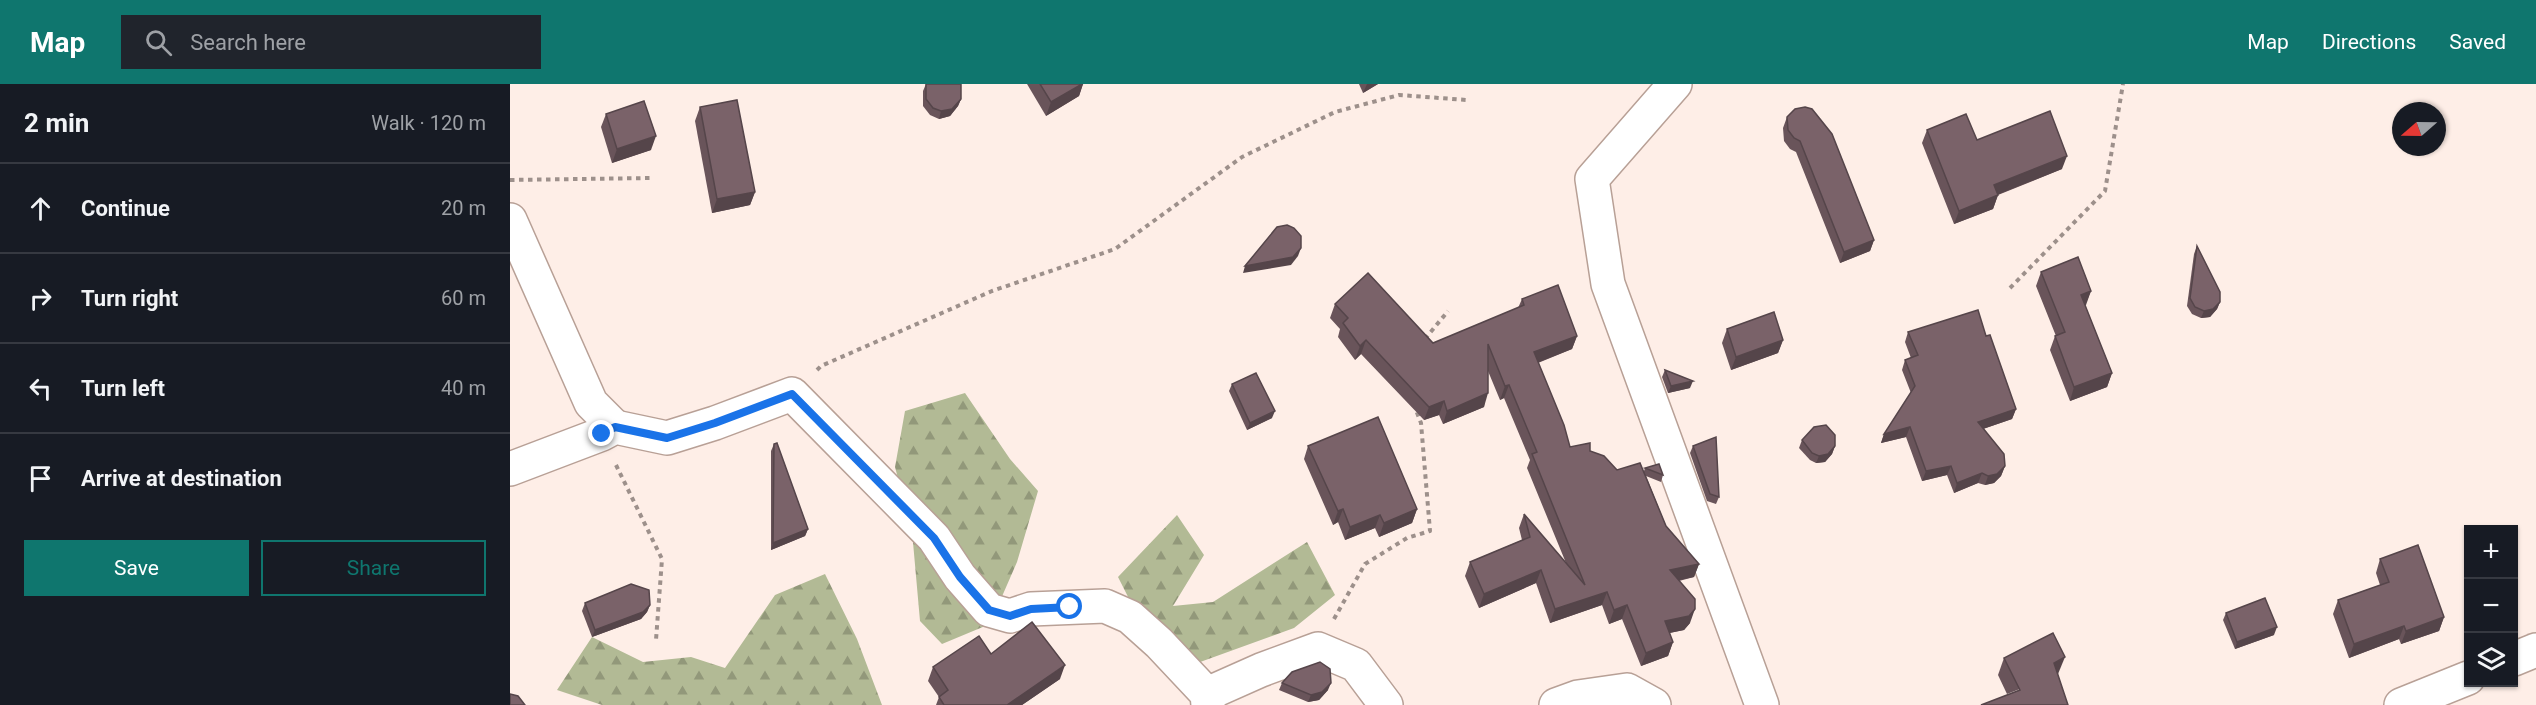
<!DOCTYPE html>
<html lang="en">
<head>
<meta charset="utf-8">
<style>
	:root { --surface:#171b24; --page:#20242c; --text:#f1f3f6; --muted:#9ea1a6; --line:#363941; --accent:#0f766e }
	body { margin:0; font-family:Roboto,sans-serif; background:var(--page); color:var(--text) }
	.controls { position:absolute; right:18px; bottom:18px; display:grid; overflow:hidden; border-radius:0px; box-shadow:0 2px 4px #0004 }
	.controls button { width:54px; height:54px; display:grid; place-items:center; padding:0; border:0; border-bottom:2px solid var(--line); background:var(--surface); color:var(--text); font:30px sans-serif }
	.compass { position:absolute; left:1882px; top:18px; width:54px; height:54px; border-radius:50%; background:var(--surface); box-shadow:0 2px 4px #0004; rotate:250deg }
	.stop { position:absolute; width:18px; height:18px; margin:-14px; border:4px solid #1a73e8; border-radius:50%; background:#fff }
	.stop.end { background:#1a73e8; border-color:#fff; box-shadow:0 2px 6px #0008 }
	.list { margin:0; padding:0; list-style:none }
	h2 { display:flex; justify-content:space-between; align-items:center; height:78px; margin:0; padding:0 24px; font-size:26px }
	h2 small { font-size:20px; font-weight:400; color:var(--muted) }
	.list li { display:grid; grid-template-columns:39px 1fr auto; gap:18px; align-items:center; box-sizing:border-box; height:90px; padding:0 24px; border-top:2px solid var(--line) }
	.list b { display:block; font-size:22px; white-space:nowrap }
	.list em { font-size:20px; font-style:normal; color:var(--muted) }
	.actions { display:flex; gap:12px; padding:18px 24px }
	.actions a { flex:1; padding:14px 0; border:2px solid var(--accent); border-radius:0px; text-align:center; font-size:21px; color:var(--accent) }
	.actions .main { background:var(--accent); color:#fff }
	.icon { flex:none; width:33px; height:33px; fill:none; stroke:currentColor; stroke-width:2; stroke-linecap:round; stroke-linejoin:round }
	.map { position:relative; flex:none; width:2026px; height:621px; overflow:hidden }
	header { display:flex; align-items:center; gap:36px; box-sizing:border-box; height:84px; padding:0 30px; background:var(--accent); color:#fff }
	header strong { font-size:28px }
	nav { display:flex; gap:33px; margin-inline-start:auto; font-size:21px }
	.search { width:420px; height:54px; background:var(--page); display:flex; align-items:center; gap:15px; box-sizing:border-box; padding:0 21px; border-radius:0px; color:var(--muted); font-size:22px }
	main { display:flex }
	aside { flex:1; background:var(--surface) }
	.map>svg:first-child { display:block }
	.forest { fill:url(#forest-firs) }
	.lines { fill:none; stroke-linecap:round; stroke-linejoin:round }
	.minor-casing { stroke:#b8a096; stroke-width:36 }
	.path { stroke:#9d908b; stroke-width:4; stroke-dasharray:4.5 4.5; stroke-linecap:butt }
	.minor { stroke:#fff; stroke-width:33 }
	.wall { fill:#69545a }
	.shaded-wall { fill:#55454a }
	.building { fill:#7a6269; stroke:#55454a; stroke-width:1.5 }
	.route { stroke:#1a73e8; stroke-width:8 }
</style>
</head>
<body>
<header>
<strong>Map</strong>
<div class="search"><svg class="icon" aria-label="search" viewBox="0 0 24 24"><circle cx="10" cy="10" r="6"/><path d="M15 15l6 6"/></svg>Search here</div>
<nav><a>Map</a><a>Directions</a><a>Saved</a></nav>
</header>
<main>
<aside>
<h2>2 min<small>Walk · 120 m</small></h2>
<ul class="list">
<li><svg class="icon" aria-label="ahead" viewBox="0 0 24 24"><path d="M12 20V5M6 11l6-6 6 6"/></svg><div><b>Continue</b></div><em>20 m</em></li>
<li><svg class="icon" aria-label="right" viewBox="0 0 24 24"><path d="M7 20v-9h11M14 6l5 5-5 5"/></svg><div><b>Turn right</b></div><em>60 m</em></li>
<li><svg class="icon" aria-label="left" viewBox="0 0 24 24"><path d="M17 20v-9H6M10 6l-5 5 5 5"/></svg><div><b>Turn left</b></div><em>40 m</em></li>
<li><svg class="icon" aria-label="arrive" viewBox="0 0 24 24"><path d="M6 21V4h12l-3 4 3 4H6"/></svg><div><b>Arrive at destination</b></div></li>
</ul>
<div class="actions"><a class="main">Save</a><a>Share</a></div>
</aside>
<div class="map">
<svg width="2026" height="621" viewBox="0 0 2026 621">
	<defs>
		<pattern id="forest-firs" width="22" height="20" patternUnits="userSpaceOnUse" patternTransform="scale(1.5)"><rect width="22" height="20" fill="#b2ba95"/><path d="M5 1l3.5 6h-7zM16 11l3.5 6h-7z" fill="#92987a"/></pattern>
	</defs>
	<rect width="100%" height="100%" fill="#feeee7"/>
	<!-- forest -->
	<g class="forest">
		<path d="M 455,309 L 500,375 L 528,407 L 507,478 L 480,540 L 432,560 L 410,537 L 402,447 L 385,383 L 395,327 Z"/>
		<path d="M 667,431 L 694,471 L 663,522 L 703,518 L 797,458 L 825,511 L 784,544 L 657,590 L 608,493 Z"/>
		<path d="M 315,490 L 347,555 L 372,621 L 92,621 L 47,606 L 82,553 L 133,578 L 181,573 L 215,584 L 265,511 Z"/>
	</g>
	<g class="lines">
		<!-- minor casing -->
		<g class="minor-casing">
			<g id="minor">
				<path d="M 1165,0 L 1082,95 L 1098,200 L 1252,621"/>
				<path d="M 0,136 L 81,319 L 105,343"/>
				<path d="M 0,385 L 92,350 L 105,343 L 157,354 L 205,339 L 282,310 L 424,454 L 450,493 L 479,526 L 500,532 L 521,525 L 595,522 L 620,533 L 649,559 L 697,610 L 698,621"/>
				<path d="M 2004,575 L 2026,566"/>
				<path d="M 697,610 L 751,586 L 808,565 L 846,581 L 876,621"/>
				<path d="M 1046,621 L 1068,613 L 1117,606 L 1144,621"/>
				<path d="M 1891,621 L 1958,594"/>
			</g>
		</g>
		<!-- path -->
		<g class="path">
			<path d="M 0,96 L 140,94"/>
			<path d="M 1500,204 L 1595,107 L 1613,0"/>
			<path d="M 915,255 L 938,227"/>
			<path d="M 307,286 L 311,282 L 482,207 L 605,165 L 732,73 L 825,28 L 889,11 L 957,16"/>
			<path d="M 106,381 L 152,475 L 146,556"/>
			<path d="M 824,535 L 855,480 L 897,454 L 920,447 L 911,339 L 906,326"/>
		</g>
		<!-- minor -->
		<use href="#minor" class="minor"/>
	</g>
	<!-- wall -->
	<g class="wall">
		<path d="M 416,0 L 451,15 L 448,22 L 440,32 L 429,35 L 420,31 L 413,22 L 413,7 Z"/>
		<path d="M 517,0 L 573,0 L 569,12 L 536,32 Z"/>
		<path d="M 849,0 L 868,0 L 853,9 Z"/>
		<path d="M 190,23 L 245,108 L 240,121 L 202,129 L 185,37 Z"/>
		<path d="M 96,30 L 141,66 L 102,79 L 91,43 Z"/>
		<path d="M 1277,33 L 1364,156 L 1360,167 L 1330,179 L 1286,68 L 1280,65 L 1274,57 L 1273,44 Z"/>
		<path d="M 1417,46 L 1467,56 L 1552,85 L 1488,111 L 1483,125 L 1444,140 L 1412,59 Z"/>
		<path d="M 1687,162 L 1710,218 L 1707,225 L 1700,233 L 1691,234 L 1682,230 L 1677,222 L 1684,170 Z"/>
		<path d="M 1531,188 L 1581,207 L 1575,221 L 1602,289 L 1597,303 L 1560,317 L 1540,266 L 1545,252 L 1546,252 L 1526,202 Z"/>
		<path d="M 1012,215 L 1067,252 L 1062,265 L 1028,279 L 1060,363 L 1080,367 L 1107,386 L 1134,387 L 1135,384 L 1153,391 L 1151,398 L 1136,392 L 1156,442 L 1189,480 L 1184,493 L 1169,497 L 1180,539 L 1174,546 L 1159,549 L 1163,558 L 1158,572 L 1131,582 L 1112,535 L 1099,540 L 1092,521 L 1040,539 L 1026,499 L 969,524 L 955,492 L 960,478 L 1012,456 L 1009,444 L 1014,430 L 1056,479 L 1017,384 L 1020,376 L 994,314 L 990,316 L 978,287 L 974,323 L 933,340 L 929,331 L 914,336 L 851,270 L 845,276 L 828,253 L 830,245 L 820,234 L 825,220 L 923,259 L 1008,224 Z"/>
		<path d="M 1217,245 L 1273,256 L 1268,269 L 1221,286 L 1212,259 Z"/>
		<path d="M 1398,248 L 1476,252 L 1506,325 L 1502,335 L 1473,345 L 1495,382 L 1491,392 L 1484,399 L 1475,401 L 1468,399 L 1444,409 L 1437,391 L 1412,397 L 1396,353 L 1371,359 L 1374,350 L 1401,309 L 1392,286 L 1395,276 L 1401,274 L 1395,258 Z"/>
		<path d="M 1155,286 L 1180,304 L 1158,309 L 1152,293 Z"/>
		<path d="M 722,300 L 762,334 L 737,346 L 719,307 Z"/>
		<path d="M 1292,356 L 1325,362 L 1322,370 L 1315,378 L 1306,379 L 1300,376 L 1289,364 Z"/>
		<path d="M 264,360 L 298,445 L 295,452 L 261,466 L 261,367 Z"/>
		<path d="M 798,362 L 907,425 L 902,439 L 869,453 L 865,444 L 835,456 L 828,438 L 823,441 L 794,375 Z"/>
		<path d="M 1183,362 L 1209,413 L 1206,420 L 1197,417 L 1180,369 Z"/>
		<path d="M 1870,475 L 1934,533 L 1929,547 L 1891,560 L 1889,555 L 1839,574 L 1823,530 L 1828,516 L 1870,501 L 1866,489 Z"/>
		<path d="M 75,519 L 140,521 L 137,528 L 131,535 L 82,553 L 72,527 Z"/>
		<path d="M 1716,529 L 1764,551 L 1725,565 L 1713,536 Z"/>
		<path d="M 481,570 L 550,595 L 512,621 L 426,621 L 429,613 L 418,597 L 423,583 Z"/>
		<path d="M 1494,574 L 1548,590 L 1497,610 L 1488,591 Z"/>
		<path d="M 772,599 L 818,606 L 809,616 L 798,618 L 769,606 Z"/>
	</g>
	<!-- shaded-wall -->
	<g class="shaded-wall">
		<path d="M 572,0 L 573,0 L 569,12 L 536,32 L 541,18 Z"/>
		<path d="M 857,0 L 868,0 L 853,9 Z"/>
		<path d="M 451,15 L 448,22 L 440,32 L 429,35 L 431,27 Z"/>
		<path d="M 146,52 L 141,66 L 102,79 L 107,65 Z"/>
		<path d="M 1557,72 L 1552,85 L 1479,114 L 1484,101 Z"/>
		<path d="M 245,108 L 240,121 L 202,129 L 207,115 Z"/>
		<path d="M 1488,111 L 1483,125 L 1444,140 L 1449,127 Z"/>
		<path d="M 1364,156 L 1360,167 L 1330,179 L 1334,168 Z"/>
		<path d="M 791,164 L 788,172 L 781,181 L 733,189 L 735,182 Z"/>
		<path d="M 1581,207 L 1576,221 L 1566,225 L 1571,211 Z"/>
		<path d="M 1710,218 L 1707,225 L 1700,233 L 1691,234 L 1694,227 Z"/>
		<path d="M 1067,252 L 1062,265 L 1019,282 L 1024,268 Z"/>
		<path d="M 856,256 L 851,270 L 845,276 L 850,262 Z"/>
		<path d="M 1273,256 L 1268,269 L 1221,286 L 1226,273 Z"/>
		<path d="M 1602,289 L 1597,303 L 1560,317 L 1564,303 Z"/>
		<path d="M 1183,297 L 1180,304 L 1158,309 L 1161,302 Z"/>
		<path d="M 999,301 L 994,314 L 990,316 L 995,302 Z"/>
		<path d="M 978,309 L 974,323 L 933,340 L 937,327 Z"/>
		<path d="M 934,317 L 929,331 L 914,336 L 919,323 Z"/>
		<path d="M 1506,325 L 1502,335 L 1464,348 L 1468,338 Z"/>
		<path d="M 765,327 L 762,334 L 737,346 L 740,339 Z"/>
		<path d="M 1400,343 L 1396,353 L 1371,359 L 1374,350 Z"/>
		<path d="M 1325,362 L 1322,370 L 1315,378 L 1306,379 L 1309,372 Z"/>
		<path d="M 1441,382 L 1437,391 L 1412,397 L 1416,387 Z"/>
		<path d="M 1495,382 L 1491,392 L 1484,399 L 1475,401 L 1478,392 Z"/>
		<path d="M 1472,389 L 1468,399 L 1444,409 L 1447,399 Z"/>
		<path d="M 833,425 L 828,438 L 823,441 L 828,427 Z"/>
		<path d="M 907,425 L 902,439 L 869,453 L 874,439 Z"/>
		<path d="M 870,431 L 865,444 L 835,456 L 840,443 Z"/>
		<path d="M 298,445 L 295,452 L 261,466 L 263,459 Z"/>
		<path d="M 1189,480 L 1184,493 L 1155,499 L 1160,486 Z"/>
		<path d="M 1031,486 L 1026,499 L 969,524 L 974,510 Z"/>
		<path d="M 1097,508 L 1092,521 L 1040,539 L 1045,525 Z"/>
		<path d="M 140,521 L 137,528 L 131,535 L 82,553 L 85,546 Z"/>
		<path d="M 1117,521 L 1112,535 L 1099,540 L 1104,526 Z"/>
		<path d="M 1185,525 L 1180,539 L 1174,546 L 1150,551 L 1155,537 Z"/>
		<path d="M 1934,533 L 1929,547 L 1891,560 L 1896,547 Z"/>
		<path d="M 1894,542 L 1889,555 L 1839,574 L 1844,560 Z"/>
		<path d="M 1767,543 L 1764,551 L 1725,565 L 1727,558 Z"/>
		<path d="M 1163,558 L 1158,572 L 1131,582 L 1136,569 Z"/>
		<path d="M 1555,573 L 1548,590 L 1537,596 L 1544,579 Z"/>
		<path d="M 555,581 L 550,595 L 512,621 L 497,621 Z"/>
		<path d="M 821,599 L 818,606 L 809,616 L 798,618 L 801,611 Z"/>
	</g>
	<!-- building -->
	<g class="building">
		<path d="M 416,0 L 451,0 L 451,15 L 442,25 L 431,27 L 423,24 L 416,15 Z"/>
		<path d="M 530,0 L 572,0 L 541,18 Z"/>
		<path d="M 227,16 L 245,108 L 207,115 L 190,23 Z"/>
		<path d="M 134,17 L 146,52 L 107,65 L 96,30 Z"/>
		<path d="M 1295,23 L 1302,25 L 1322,50 L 1364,156 L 1334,168 L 1290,57 L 1284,54 L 1278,46 L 1277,33 L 1285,25 Z"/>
		<path d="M 1540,27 L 1557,72 L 1484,101 L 1488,111 L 1449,127 L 1417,46 L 1456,30 L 1467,56 Z"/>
		<path d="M 777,141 L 784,144 L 791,152 L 791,164 L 783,173 L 735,182 L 767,143 Z"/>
		<path d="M 1687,162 L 1710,208 L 1710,218 L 1703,225 L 1694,227 L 1685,223 L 1680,214 Z"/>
		<path d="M 1568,173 L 1581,207 L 1571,211 L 1602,289 L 1564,303 L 1545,252 L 1555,248 L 1531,188 Z"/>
		<path d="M 858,189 L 923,259 L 1014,221 L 1012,215 L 1048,201 L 1067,252 L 1024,268 L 1054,341 L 1060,363 L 1080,359 L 1080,367 L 1094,372 L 1107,386 L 1130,379 L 1156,442 L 1189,480 L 1160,486 L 1185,515 L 1185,525 L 1179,532 L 1155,537 L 1163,558 L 1136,569 L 1117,521 L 1104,526 L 1097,508 L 1045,525 L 1031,486 L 974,510 L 960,478 L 1020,453 L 1014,430 L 1075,501 L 1022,370 L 1027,368 L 999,301 L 995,302 L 978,260 L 978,309 L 937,327 L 934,317 L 919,323 L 856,256 L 850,262 L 833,239 L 838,234 L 825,220 Z"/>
		<path d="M 1468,226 L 1476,252 L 1480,251 L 1506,325 L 1468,338 L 1494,370 L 1495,382 L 1487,390 L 1478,392 L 1472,389 L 1447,399 L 1441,382 L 1416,387 L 1400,343 L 1374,350 L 1405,302 L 1395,276 L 1408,271 L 1398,248 Z"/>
		<path d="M 1264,228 L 1273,256 L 1226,273 L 1217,245 Z"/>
		<path d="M 1155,286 L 1183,297 L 1161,302 Z"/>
		<path d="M 746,289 L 765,327 L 740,339 L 722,300 Z"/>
		<path d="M 868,333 L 907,425 L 874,439 L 870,431 L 840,443 L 833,425 L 828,427 L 798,362 Z"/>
		<path d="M 1316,341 L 1325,351 L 1325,362 L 1318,370 L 1309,372 L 1302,369 L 1292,356 L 1304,343 Z"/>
		<path d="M 1206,353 L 1209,413 L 1200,410 L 1183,362 Z"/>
		<path d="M 267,359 L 298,445 L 263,459 L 264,360 Z"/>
		<path d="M 1149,380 L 1153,391 L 1135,384 Z"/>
		<path d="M 1908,461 L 1934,533 L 1896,547 L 1894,542 L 1844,560 L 1828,516 L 1879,498 L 1870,475 Z"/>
		<path d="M 121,500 L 139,506 L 140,521 L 133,528 L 85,546 L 75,519 Z"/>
		<path d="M 1755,514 L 1767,543 L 1727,558 L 1716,529 Z"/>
		<path d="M 522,538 L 555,581 L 497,621 L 434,621 L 429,613 L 438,606 L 423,583 L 469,552 L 481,570 Z"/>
		<path d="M 1543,549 L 1555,573 L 1544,579 L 1558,621 L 1471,621 L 1510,606 L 1494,574 Z"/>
		<path d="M 810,578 L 820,585 L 821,599 L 812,608 L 801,611 L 772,599 L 782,588 Z"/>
		<path d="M 0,610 L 8,612 L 15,621 L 0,621 Z"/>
	</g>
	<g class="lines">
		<!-- route -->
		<path class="route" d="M 92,350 L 105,343 L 157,354 L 205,339 L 282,310 L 424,454 L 450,493 L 479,526 L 500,532 L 521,525 L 560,523"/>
	</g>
</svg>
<div class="controls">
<button>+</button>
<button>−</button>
<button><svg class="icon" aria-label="layers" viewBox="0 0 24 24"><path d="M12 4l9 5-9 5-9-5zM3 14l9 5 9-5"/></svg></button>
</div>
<svg class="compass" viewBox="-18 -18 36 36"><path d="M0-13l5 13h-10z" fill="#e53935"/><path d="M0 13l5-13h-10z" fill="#9ea1a6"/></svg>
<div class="stop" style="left:560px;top:523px"></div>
<div class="stop end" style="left:92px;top:350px"></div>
</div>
</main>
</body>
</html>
